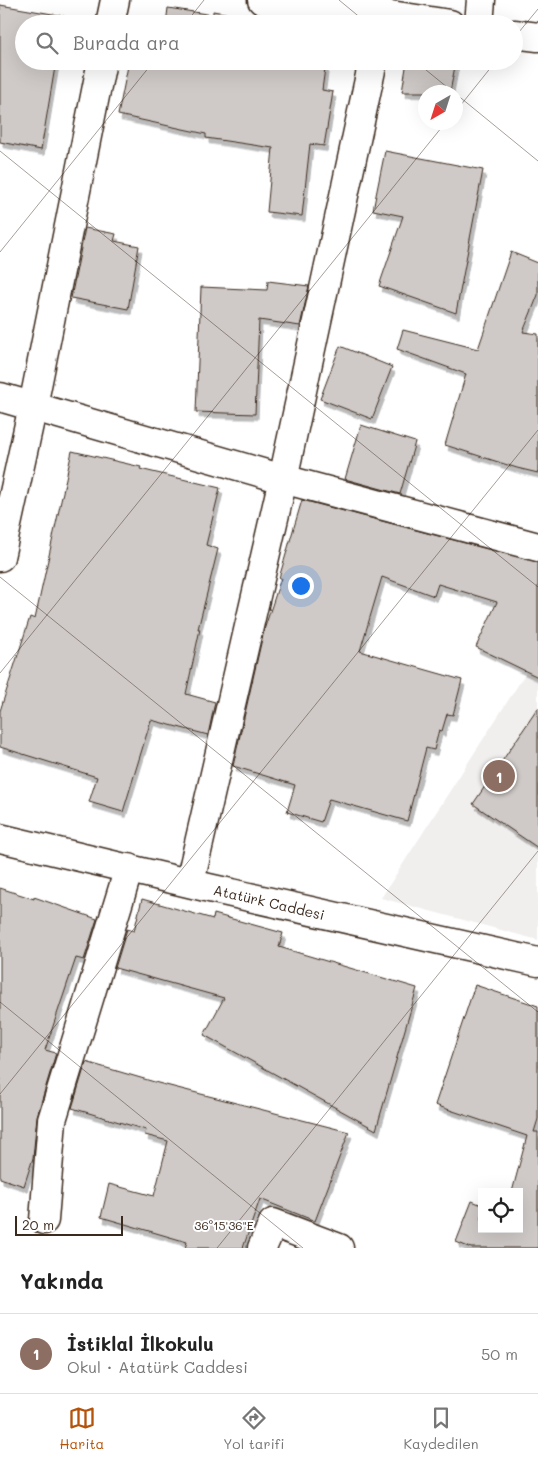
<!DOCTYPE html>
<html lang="tr">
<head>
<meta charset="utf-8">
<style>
	:root { --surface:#fff; --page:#f6f6f6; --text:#222; --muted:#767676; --line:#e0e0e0; --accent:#b45309 }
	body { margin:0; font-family:Mali,sans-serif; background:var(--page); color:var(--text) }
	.controls { position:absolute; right:15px; bottom:15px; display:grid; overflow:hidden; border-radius:0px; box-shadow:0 5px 20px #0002 }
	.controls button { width:45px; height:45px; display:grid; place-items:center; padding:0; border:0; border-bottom:1px solid var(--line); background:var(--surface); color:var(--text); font:25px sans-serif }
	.compass { position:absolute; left:418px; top:85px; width:45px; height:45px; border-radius:50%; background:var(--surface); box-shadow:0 5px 20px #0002; rotate:219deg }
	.scale { position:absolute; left:15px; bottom:12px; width:108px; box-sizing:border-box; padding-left:5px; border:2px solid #3b2a1e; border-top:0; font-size:14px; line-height:18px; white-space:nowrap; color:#3b2a1e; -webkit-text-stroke:4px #fff; paint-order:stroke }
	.you { position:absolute; left:300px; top:585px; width:18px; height:18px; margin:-12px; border:4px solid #fff; border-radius:50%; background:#1a73e8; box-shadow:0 0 0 8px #1a73e833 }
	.badge { display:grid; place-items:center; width:32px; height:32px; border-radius:50%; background:var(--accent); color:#fff; font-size:16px; font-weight:700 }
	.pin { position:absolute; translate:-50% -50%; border:2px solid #fff; box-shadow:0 1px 5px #0006 }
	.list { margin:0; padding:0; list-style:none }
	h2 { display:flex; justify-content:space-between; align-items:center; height:65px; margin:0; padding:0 20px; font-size:21px }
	h2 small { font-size:16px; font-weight:400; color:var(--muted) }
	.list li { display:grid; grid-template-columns:32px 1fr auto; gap:15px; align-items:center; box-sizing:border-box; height:80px; padding:0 20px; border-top:1px solid var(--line) }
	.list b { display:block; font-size:19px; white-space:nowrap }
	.list p { margin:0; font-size:16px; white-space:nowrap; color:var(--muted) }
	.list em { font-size:16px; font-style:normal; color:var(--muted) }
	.icon { flex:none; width:28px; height:28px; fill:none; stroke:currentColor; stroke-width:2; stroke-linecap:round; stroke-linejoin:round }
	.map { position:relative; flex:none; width:538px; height:1248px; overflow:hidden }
	.search { position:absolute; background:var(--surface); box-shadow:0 5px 20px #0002; left:15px; right:15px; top:15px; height:55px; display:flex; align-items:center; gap:12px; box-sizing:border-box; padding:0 18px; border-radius:28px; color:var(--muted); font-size:19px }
	.sheet { height:145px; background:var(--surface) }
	nav { display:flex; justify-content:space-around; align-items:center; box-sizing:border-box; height:70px; border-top:1px solid var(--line); background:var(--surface); font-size:14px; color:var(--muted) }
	nav a { display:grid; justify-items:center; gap:2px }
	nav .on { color:var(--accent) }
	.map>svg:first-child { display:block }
	.built { fill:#f1efee }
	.building { fill:#cfcac7; stroke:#3b2a1e; filter:url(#shadow) }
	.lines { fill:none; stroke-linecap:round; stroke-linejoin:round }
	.minor-casing { stroke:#3b2a1e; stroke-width:31 }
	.major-casing { stroke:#3b2a1e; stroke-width:31 }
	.minor { stroke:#fff; stroke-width:28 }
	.major { stroke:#fff; stroke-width:28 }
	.ticks { fill:none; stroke:#3b2a1e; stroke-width:1; stroke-opacity:0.45 }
	.labels { text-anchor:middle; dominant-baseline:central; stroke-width:4; stroke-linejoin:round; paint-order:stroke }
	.street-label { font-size:14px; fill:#3b2a1e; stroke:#fff }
	.ticks-label { font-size:12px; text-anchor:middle; fill:#3b2a1e; stroke:#fff; stroke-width:4; stroke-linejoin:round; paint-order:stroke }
</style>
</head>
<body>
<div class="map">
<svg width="538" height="1248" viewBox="0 0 538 1248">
	<defs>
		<filter id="shadow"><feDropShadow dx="3" dy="5.5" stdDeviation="0" flood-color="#0004"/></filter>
	</defs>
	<rect width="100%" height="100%" fill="#fff"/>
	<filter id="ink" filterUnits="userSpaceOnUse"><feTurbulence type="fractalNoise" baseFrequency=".02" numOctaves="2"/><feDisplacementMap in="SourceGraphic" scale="10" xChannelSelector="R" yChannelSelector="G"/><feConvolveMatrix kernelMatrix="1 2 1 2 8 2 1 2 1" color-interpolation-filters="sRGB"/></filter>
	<g filter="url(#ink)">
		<!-- built -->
		<path class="built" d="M 538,654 L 538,940 L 381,898 Z"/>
		<!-- building -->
		<g class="building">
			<path d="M 0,5 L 64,16 L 62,24 L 24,24 L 24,61 L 56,61 L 41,150 L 0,142 Z"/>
			<path d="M 168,8 L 213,15 L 213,11 L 285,24 L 166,24 Z"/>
			<path d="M 129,61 L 326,61 L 322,90 L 333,92 L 324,146 L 310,144 L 302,216 L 267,212 L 273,148 L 206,138 L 206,134 L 118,115 Z"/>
			<path d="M 407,61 L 456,61 L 450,92 L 402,92 Z"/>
			<path d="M 385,151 L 483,170 L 456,313 L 379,286 L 403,216 L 373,210 Z"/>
			<path d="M 85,228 L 116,234 L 114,241 L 139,246 L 128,309 L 71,298 Z"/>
			<path d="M 511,252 L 538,263 L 538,295 L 523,332 L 538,334 L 538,473 L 517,468 L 445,445 L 466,374 L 397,349 L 403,330 L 478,349 Z"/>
			<path d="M 268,281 L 309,286 L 300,326 L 259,320 L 255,414 L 196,412 L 201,287 L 267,290 Z"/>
			<path d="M 340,346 L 392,367 L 372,419 L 320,399 Z"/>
			<path d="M 361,425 L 415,442 L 400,494 L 345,479 Z"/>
			<path d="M 72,451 L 141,467 L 140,469 L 220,488 L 206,545 L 218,549 L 198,629 L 200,629 L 186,694 L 215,702 L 208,735 L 151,720 L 123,812 L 89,802 L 97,777 L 0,747 L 0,711 L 30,617 L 35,619 Z"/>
			<path d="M 302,500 L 538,562 L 538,677 L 476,647 L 497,602 L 438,584 L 434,596 L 382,577 L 360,651 L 462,680 L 453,715 L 447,714 L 442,731 L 439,730 L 434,750 L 426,748 L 407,821 L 329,799 L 321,822 L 287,812 L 295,785 L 233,766 L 264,630 L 281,578 L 279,578 Z"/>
			<path d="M 538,708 L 538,848 L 473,804 Z"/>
			<path d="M 0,888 L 34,899 L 34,897 L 97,919 L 84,960 L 76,958 L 45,1050 L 56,1053 L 37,1116 L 33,1158 L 24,1186 L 0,1178 Z"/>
			<path d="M 142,899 L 213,919 L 214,914 L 283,933 L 279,947 L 417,988 L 376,1130 L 204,1035 L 224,998 L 115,968 L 127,929 L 134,931 Z"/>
			<path d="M 475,985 L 538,1006 L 538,1119 L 534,1132 L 538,1132 L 538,1248 L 471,1248 L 456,1242 L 472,1201 L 482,1205 L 482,1229 L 519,1229 L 519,1192 L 512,1192 L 527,1136 L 435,1105 Z"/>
			<path d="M 86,1062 L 158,1083 L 349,1132 L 315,1221 L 260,1199 L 243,1248 L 185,1248 L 187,1242 L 101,1217 L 109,1184 L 154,1196 L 168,1141 L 145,1135 L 146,1130 L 72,1108 Z"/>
		</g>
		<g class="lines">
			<!-- minor casing -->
			<g class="minor-casing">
				<g id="minor">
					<path d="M 262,0 L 384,14 L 450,24"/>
					<path d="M 110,24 L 115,0"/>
					<path d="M 479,24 L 481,0"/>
					<path d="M 514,34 L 538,37"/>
					<path d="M 0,397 L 283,479 L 538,547"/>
					<path d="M 0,557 L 33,406 L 102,61"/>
					<path d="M 190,882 L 283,479 L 373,61"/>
					<path d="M 44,1220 L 52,1120 L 129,868"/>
					<path d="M 262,1248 L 273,1223 L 339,1248"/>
				</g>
			</g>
			<!-- major casing -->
			<g class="major-casing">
				<path id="major" d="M 0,838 L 209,888 L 538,962"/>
			</g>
			<!-- minor -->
			<use href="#minor" class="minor"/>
			<!-- major -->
			<use href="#major" class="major"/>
		</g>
	</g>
	<!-- ticks -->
	<path class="ticks" d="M 339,0 L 368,24M 185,24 L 204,0M 514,38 L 538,9M 415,61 L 453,92M 456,94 L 538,161M 456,111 L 496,61M 0,151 L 538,587M 0,252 L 154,61M 0,577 L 538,1012M 0,673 L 446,122M 0,1002 L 303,1248M 0,1094 L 538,430M 217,1248 L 538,851"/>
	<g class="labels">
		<!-- street labels -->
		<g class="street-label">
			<text transform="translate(269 902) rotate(13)">Atatürk Caddesi</text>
		</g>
	</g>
	<g class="ticks-label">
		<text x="224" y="1230">36°15'36"E</text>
	</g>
</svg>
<div class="controls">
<button><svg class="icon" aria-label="locate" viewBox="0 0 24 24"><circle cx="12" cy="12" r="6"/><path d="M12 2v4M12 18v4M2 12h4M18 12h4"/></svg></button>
</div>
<svg class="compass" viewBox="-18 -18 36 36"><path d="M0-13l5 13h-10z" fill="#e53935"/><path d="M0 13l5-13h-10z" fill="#767676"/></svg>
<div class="scale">20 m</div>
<div class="you"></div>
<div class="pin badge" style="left:499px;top:776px;background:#8d6e63">1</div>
<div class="search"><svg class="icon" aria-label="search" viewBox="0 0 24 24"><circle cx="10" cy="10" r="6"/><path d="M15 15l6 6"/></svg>Burada ara</div>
</div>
<section class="sheet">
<h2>Yakında<small></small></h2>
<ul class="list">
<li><span class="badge" style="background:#8d6e63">1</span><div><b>İstiklal İlkokulu</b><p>Okul · Atatürk Caddesi</p></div><em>50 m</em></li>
</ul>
</section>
<nav>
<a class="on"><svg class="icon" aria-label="map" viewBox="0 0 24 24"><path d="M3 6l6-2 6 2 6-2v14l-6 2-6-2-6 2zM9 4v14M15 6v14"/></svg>Harita</a>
<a><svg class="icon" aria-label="directions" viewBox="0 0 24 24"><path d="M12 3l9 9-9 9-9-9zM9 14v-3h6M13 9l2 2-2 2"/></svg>Yol tarifi</a>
<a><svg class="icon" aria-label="saved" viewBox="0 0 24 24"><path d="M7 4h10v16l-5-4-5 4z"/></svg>Kaydedilen</a>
</nav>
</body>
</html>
